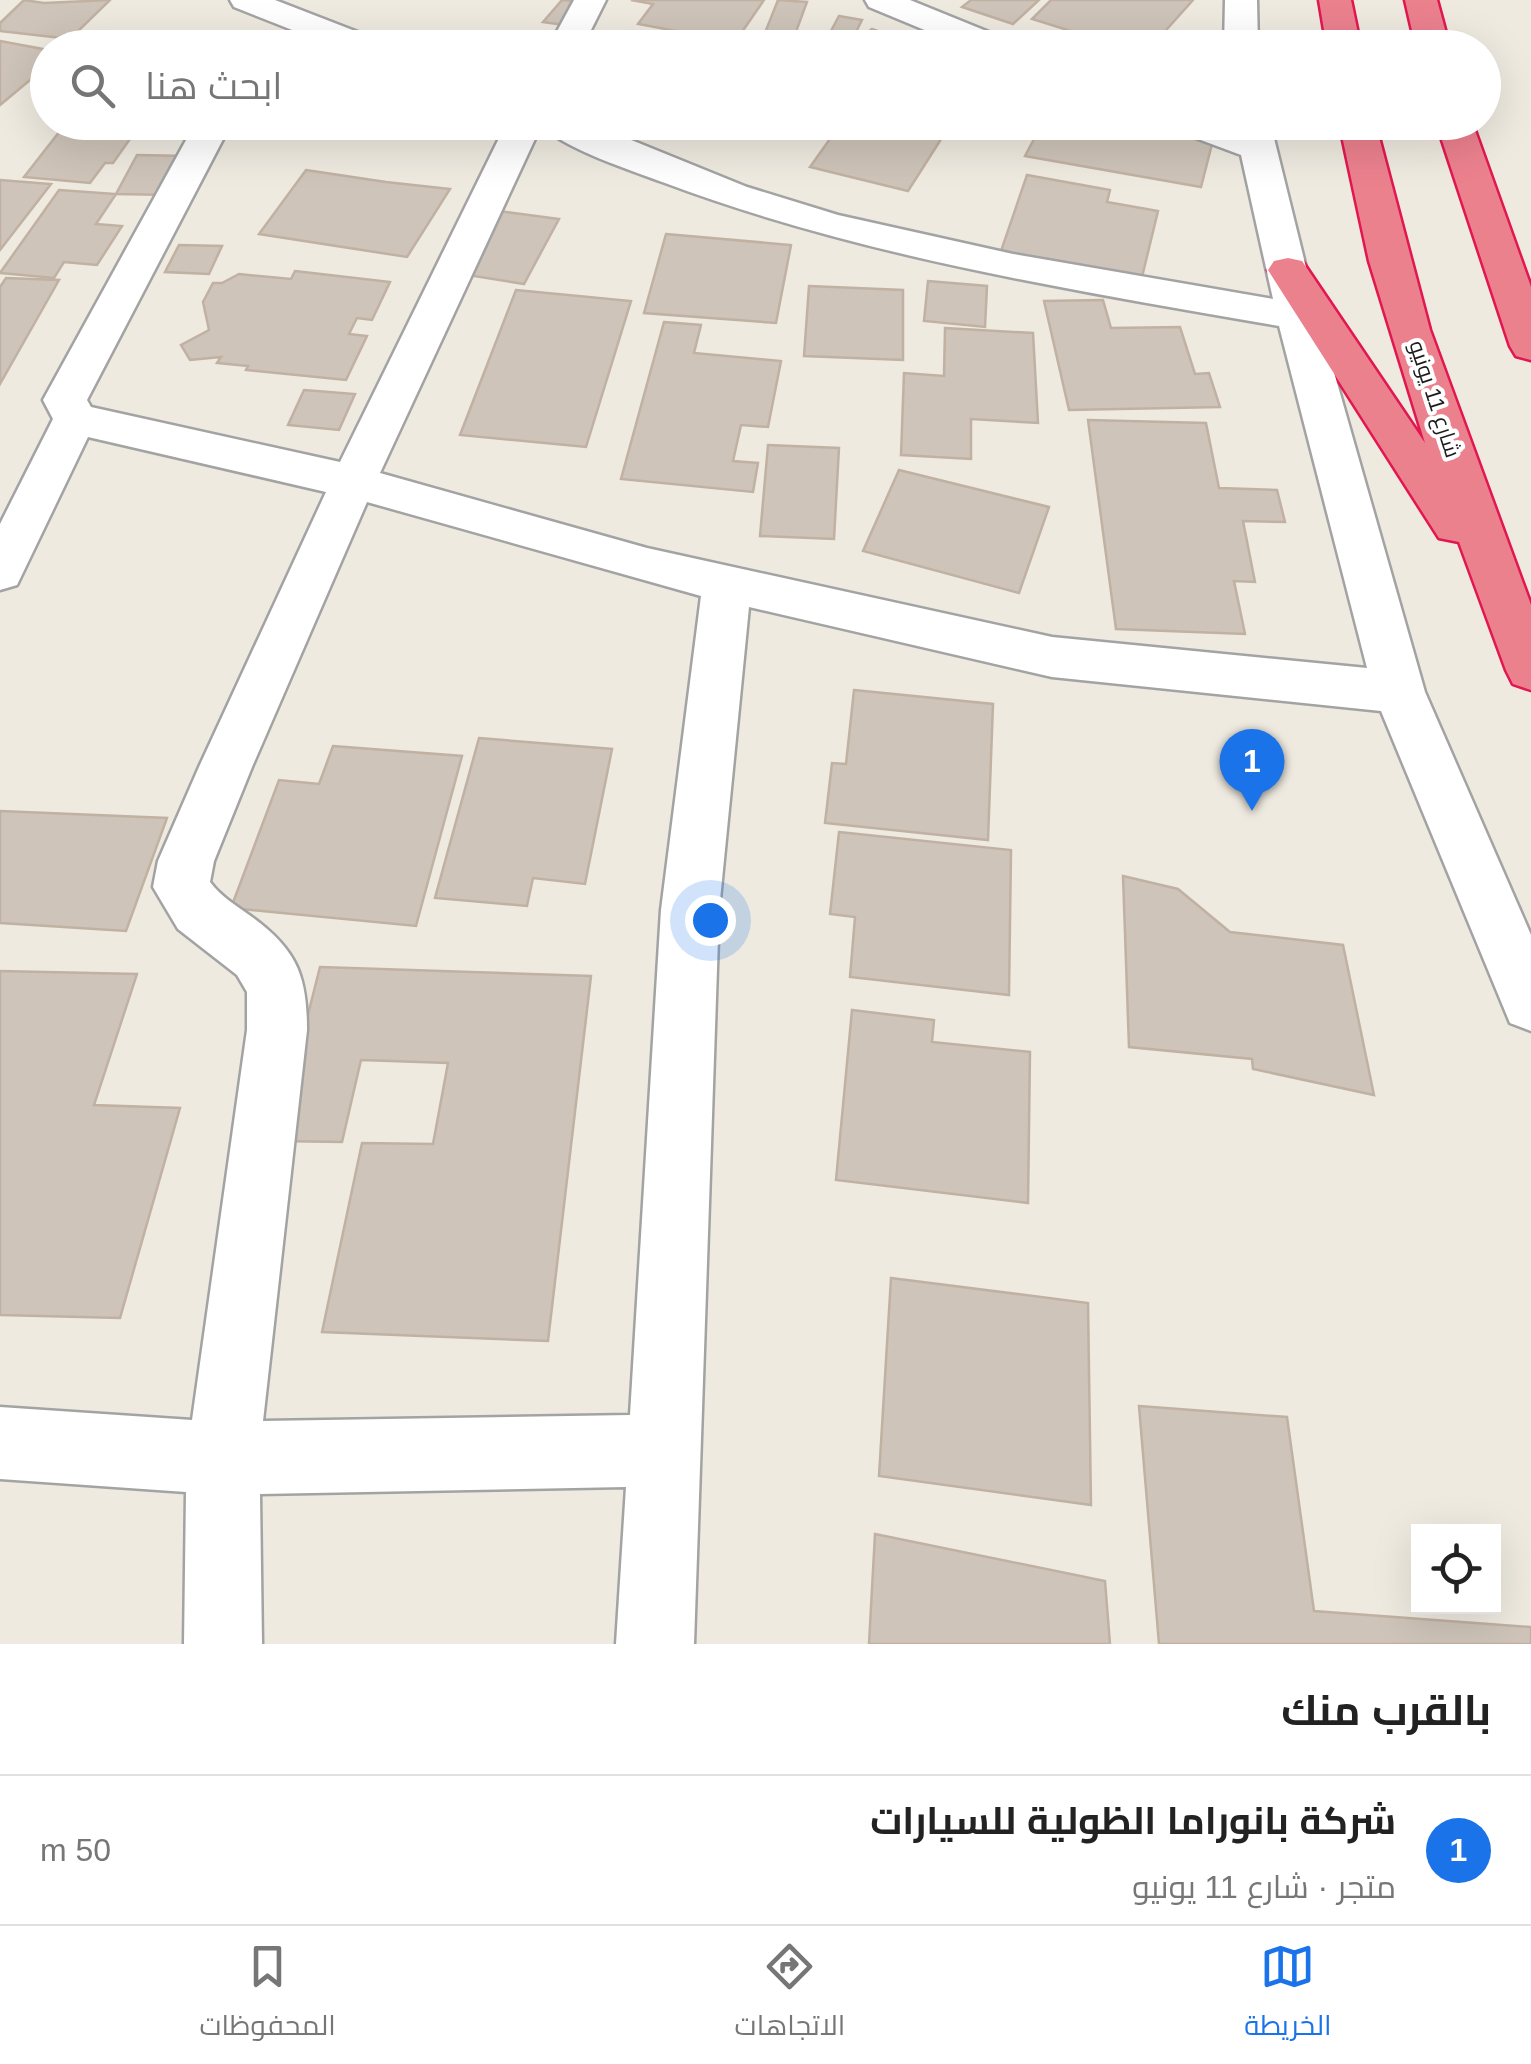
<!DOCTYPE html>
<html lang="ar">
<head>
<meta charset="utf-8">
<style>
	:root { --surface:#fff; --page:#f6f6f6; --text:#222; --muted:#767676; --line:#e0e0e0; --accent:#1a73e8 }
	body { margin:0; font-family:Arial,Cairo,sans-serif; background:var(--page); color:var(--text); direction:rtl }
	.controls { position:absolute; right:30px; bottom:30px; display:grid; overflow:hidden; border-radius:0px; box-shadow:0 10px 40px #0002 }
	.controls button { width:90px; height:90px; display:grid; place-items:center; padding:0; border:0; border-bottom:2px solid var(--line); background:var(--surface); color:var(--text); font:50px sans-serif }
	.you { position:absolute; left:710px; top:920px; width:35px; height:35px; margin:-25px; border:8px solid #fff; border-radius:50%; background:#1a73e8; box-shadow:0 0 0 15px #1a73e833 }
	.badge { display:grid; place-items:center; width:65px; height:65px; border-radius:50%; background:var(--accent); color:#fff; font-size:32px; font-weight:700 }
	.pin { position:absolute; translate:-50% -82px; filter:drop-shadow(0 2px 5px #0008) }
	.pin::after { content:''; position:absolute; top:52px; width:35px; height:30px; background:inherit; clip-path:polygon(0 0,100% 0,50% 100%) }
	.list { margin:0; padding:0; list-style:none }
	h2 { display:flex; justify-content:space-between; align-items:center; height:130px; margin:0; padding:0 40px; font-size:42px }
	h2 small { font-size:32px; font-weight:400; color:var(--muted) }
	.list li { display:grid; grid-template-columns:65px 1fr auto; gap:30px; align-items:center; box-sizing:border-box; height:150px; padding:0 40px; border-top:2px solid var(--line) }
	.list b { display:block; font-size:38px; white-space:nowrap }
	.list p { margin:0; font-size:32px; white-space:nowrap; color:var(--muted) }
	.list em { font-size:32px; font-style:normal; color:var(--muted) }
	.icon { flex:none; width:55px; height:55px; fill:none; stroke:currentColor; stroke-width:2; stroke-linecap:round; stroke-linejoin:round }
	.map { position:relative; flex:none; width:1531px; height:1644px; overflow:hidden; direction:ltr }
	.search { position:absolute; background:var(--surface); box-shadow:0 10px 40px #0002; left:30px; right:30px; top:30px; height:110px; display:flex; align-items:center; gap:25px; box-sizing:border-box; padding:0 35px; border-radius:55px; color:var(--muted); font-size:38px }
	.sheet { height:280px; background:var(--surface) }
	nav { display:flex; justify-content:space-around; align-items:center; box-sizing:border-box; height:140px; border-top:2px solid var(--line); background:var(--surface); font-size:28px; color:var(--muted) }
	nav a { display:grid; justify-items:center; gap:5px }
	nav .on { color:var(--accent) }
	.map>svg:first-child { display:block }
	.building { fill:#cec4b9; stroke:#c1b1a2; stroke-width:2.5 }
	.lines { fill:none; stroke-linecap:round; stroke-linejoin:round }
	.street-casing { stroke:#a3a3a3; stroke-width:5 }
	.highway-casing { stroke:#e21750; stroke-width:5 }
	.street { fill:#fff; fill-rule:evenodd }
	.highway { fill:#ec818e; fill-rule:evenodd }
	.labels { text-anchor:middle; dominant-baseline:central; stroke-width:8; stroke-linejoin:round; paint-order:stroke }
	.far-street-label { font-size:22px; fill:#1c1c1c; stroke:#fff }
</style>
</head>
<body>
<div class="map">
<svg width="1531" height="1644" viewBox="0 0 1531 1644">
	<rect width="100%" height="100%" fill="#eeeae0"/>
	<!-- building -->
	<g class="building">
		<path d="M 24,0 L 44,3 L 110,0 L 70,39 L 0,31 L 0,23 Z"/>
		<path d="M 562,0 L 582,2 L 564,25 L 543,22 Z"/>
		<path d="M 631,0 L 764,0 L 735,42 L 638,24 L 653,4 Z"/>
		<path d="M 778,0 L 807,2 L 790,48 L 759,48 Z"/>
		<path d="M 971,0 L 1039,0 L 1013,24 L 962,7 Z"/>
		<path d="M 1051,0 L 1193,0 L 1150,48 L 1125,48 L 1032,19 Z"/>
		<path d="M 839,16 L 862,20 L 848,48 L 822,48 Z"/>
		<path d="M 872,29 L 923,48 L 871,48 L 856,42 Z"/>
		<path d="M 632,31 L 717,47 L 619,48 Z"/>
		<path d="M 0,41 L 48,50 L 43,59 L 48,65 L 0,105 Z"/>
		<path d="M 67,122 L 142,122 L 113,163 L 105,163 L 90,183 L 24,177 Z"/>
		<path d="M 706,122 L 755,122 L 750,134 L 703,129 Z"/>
		<path d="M 842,122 L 952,122 L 908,191 L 810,167 Z"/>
		<path d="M 1043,122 L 1174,122 L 1212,144 L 1201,187 L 1025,156 Z"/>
		<path d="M 137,155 L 188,156 L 170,195 L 116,194 Z"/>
		<path d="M 306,170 L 386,182 L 450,189 L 407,257 L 259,234 Z"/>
		<path d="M 1027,175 L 1110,190 L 1107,202 L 1158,211 L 1142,277 L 1001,251 Z"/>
		<path d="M 0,180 L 51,184 L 0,250 Z"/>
		<path d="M 59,190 L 116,194 L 96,224 L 122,226 L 97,265 L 64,262 L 54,278 L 0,273 Z"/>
		<path d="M 499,211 L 559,219 L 524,284 L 462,274 Z"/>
		<path d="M 666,234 L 791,245 L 776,323 L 644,313 Z"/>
		<path d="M 179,245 L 222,246 L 209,274 L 165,272 Z"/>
		<path d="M 295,271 L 390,282 L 372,320 L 357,318 L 349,334 L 367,336 L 346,380 L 246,370 L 248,366 L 217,363 L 221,357 L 190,360 L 181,345 L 209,330 L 203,302 L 213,283 L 222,283 L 239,274 L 291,279 Z"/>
		<path d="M 6,278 L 59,280 L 0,384 L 0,287 Z"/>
		<path d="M 928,281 L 987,286 L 985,327 L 924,321 Z"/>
		<path d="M 809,286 L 903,290 L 903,360 L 804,356 Z"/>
		<path d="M 516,290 L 631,301 L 586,447 L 460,435 Z"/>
		<path d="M 1103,300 L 1111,328 L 1180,327 L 1195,374 L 1209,373 L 1220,407 L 1069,410 L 1044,301 Z"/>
		<path d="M 664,322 L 701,325 L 694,353 L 781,361 L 768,427 L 741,425 L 733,461 L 758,463 L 753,492 L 621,479 Z"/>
		<path d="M 945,328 L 1033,333 L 1038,423 L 971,419 L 971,459 L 901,455 L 904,373 L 944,376 Z"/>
		<path d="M 304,390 L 355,394 L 339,430 L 288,425 Z"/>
		<path d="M 1088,420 L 1206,423 L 1219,488 L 1277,490 L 1285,522 L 1243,521 L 1255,582 L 1234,581 L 1245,634 L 1116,629 Z"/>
		<path d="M 768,445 L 839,448 L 834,539 L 760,536 Z"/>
		<path d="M 899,470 L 1049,507 L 1019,593 L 863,551 Z"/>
		<path d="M 854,690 L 993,704 L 988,840 L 825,823 L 832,763 L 846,764 Z"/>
		<path d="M 479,738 L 612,749 L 585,884 L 533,878 L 527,906 L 435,898 Z"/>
		<path d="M 333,746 L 462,756 L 416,926 L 231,908 L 279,780 L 319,784 Z"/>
		<path d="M 0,811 L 167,818 L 126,931 L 0,923 Z"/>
		<path d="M 839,832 L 1011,850 L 1009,995 L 850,977 L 855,917 L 830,914 Z"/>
		<path d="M 1123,876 L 1178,889 L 1230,932 L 1343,945 L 1374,1095 L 1253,1069 L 1252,1059 L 1129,1047 Z"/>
		<path d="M 320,967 L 591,976 L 548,1341 L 322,1332 L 362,1143 L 433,1144 L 448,1063 L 361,1060 L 342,1142 L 276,1141 Z"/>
		<path d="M 0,971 L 137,974 L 94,1105 L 180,1108 L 120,1318 L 0,1315 Z"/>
		<path d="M 852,1010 L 934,1020 L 932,1042 L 1030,1052 L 1028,1203 L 836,1180 Z"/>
		<path d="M 891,1278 L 1088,1303 L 1091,1505 L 879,1476 Z"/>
		<path d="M 1139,1406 L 1287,1417 L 1314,1611 L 1531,1627 L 1531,1644 L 1159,1644 Z"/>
		<path d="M 875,1534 L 1105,1581 L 1110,1644 L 869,1644 Z"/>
	</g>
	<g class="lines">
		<!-- street casing -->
		<g class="street-casing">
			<g id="street">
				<path d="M 230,0 L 275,0 L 381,41 L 386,48 L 338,48 L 234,7 Z"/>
				<path d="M 574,0 L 606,0 L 582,48 L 548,48 Z"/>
				<path d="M 865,0 L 910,0 L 1011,41 L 1016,48 L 968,48 L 869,7 Z"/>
				<path d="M 1225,0 L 1257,0 L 1258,48 L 1224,48 Z"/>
				<path d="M 196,122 L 232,122 L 87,400 L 91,407 L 340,462 L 507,122 L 587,122 L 747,187 L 838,215 L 1013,254 L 1273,299 L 1241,155 L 1174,130 L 1169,122 L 1221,122 L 1235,128 L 1234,122 L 1270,122 L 1318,316 L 1425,692 L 1531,935 L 1531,1031 L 1510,1023 L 1381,711 L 1052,677 L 749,607 L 719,910 L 694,1644 L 616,1644 L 626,1487 L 260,1494 L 262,1644 L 184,1644 L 186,1492 L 0,1479 L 0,1407 L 192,1420 L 247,1030 L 247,992 L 237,975 L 178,929 L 153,887 L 158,861 L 199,767 L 326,492 L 88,437 L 17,585 L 0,590 L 0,524 L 53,419 L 43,400 ZM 541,126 C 568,150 630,170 665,183 C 863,257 1072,290 1279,326 L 1367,668 L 1052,637 L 647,548 L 380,473 ZM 367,502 L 701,596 L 661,910 L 630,1415 L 263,1421 L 307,1030 C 307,976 297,950 252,917 C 237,906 221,897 210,882 L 214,861 L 252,767 Z"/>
			</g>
		</g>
		<!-- highway casing -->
		<g class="highway-casing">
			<g id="highway">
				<path d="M 1319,0 L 1351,0 L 1361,48 L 1327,48 Z"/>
				<path d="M 1405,0 L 1437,0 L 1450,48 L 1416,48 Z"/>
				<path d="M 1339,122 L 1375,122 L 1430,330 L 1531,605 L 1531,690 L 1513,684 L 1506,670 L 1459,542 L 1439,538 L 1268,270 L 1274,261 L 1288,258 L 1302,261 L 1425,443 L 1369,261 Z"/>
				<path d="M 1436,122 L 1472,122 L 1531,287 L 1531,360 L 1516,356 L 1510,346 Z"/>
			</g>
		</g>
		<!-- street -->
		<use href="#street" class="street"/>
		<!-- highway -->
		<use href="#highway" class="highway"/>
	</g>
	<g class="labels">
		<!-- far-street labels -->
		<g class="far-street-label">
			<text transform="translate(1435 399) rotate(72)">شارع 11 يونيو</text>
		</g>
	</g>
</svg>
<div class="controls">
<button><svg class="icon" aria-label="locate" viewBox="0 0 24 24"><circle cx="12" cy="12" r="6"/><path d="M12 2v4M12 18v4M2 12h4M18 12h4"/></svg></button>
</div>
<div class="you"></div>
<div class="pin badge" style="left:1252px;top:811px">1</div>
<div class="search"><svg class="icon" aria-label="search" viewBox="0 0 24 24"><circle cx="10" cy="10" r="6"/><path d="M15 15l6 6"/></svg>ابحث هنا</div>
</div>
<section class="sheet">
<h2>بالقرب منك<small></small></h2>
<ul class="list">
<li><span class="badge">1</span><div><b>شركة بانوراما الظولية للسيارات</b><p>متجر · شارع 11 يونيو</p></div><em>50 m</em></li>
</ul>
</section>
<nav>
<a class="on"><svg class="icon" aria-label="map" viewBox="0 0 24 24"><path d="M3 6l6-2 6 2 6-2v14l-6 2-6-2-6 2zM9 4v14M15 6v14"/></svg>الخريطة</a>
<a><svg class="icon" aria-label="directions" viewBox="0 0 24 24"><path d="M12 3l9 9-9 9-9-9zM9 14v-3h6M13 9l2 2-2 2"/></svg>الاتجاهات</a>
<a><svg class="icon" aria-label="saved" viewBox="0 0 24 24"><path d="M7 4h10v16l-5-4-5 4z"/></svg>المحفوظات</a>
</nav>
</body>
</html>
